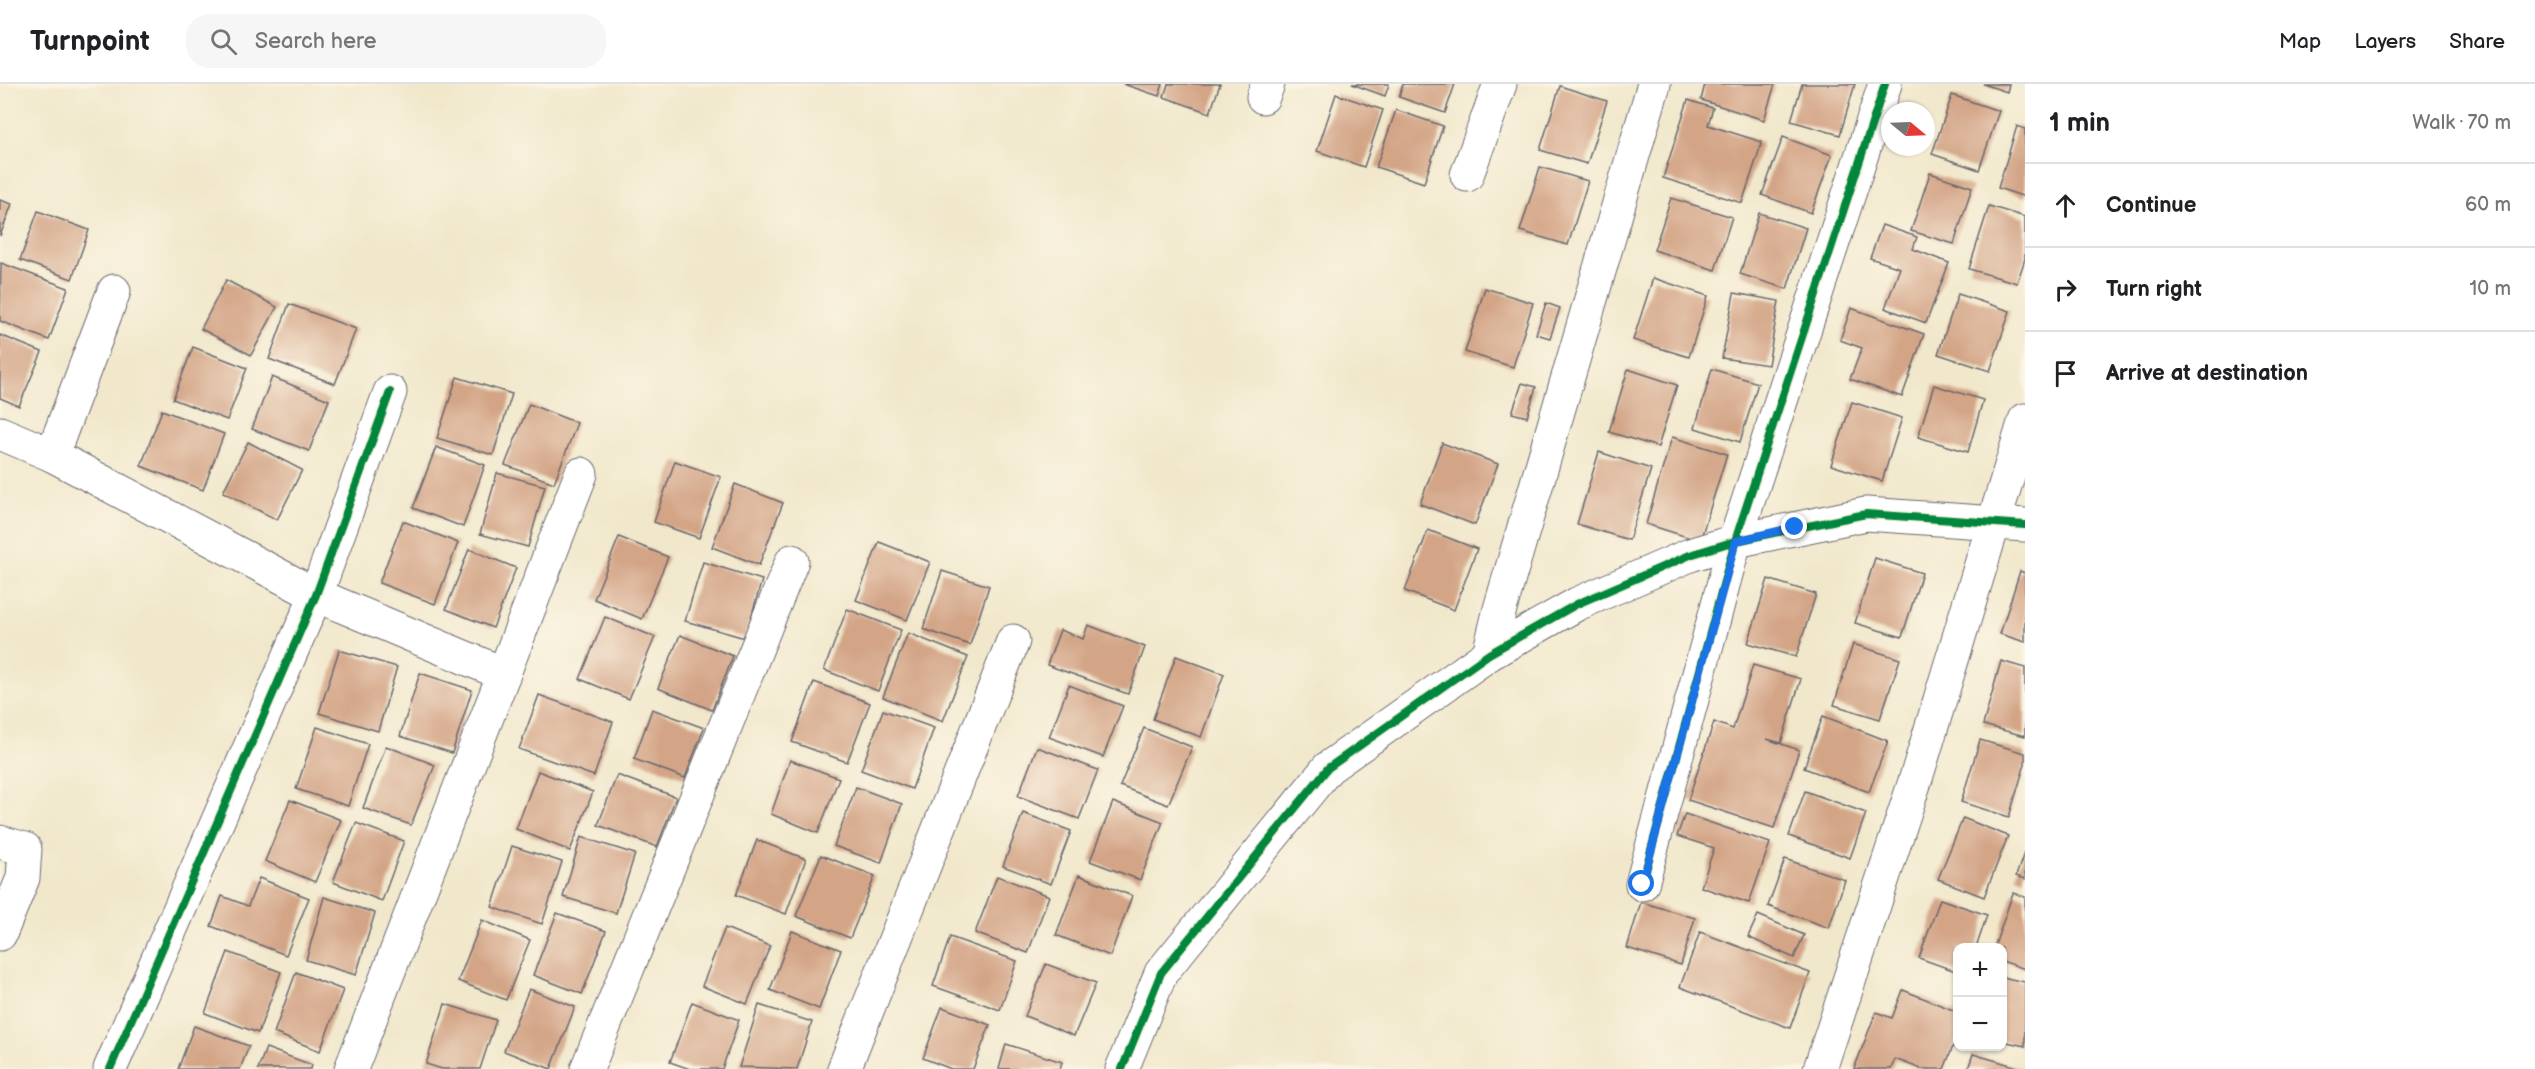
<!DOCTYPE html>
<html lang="en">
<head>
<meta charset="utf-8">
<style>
	:root { --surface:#fff; --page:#f6f6f6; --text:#202124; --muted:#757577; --line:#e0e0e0 }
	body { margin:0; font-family:"Balsamiq Sans",sans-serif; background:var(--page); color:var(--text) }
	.controls { position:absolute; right:18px; bottom:18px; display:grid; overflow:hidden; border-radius:12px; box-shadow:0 2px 4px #0004 }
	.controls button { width:54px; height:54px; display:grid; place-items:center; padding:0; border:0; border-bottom:2px solid var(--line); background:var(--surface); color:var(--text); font:30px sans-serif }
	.compass { position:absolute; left:1881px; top:18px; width:54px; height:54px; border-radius:50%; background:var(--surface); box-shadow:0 2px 4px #0004; rotate:109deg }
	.stop { position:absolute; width:18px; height:18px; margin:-14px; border:4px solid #1a73e8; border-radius:50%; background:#fff }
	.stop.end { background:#1a73e8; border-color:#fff; box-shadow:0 2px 6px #0008 }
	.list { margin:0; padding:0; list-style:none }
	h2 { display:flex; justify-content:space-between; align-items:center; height:78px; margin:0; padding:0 24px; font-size:26px }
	h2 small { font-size:20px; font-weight:400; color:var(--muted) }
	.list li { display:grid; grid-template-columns:39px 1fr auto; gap:18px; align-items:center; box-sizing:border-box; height:84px; padding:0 24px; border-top:2px solid var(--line) }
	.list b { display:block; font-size:22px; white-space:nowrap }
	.list em { font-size:20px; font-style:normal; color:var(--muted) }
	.icon { flex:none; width:33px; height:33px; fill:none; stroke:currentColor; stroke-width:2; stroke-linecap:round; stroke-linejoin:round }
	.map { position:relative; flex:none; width:2025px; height:985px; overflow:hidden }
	header { display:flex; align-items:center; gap:36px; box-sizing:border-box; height:84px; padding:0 30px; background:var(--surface); border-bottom:2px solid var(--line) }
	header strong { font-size:28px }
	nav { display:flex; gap:33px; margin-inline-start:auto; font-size:21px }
	.search { width:420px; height:54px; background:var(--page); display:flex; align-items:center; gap:15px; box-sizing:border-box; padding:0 21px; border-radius:24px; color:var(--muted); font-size:22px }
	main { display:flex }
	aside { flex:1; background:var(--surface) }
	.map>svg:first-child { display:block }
	.building { fill:#d3a486 }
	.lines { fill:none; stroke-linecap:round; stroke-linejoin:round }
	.street-casing { stroke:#6a676e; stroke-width:35 }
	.street { stroke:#fff; stroke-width:33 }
	.cycleway-casing { stroke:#fcf5e5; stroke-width:11 }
	.cycleway { stroke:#00873e; stroke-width:8 }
	.route { stroke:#1a73e8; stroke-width:8 }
</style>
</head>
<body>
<header>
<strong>Turnpoint</strong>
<div class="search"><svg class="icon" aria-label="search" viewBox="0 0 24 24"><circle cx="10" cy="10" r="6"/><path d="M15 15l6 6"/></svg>Search here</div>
<nav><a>Map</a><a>Layers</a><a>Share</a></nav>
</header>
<main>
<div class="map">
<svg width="2025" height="985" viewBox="0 0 2025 985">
	<rect width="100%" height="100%" fill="#fcf5e5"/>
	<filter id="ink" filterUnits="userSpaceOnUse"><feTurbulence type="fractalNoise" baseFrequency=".0167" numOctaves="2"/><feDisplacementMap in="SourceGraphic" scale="12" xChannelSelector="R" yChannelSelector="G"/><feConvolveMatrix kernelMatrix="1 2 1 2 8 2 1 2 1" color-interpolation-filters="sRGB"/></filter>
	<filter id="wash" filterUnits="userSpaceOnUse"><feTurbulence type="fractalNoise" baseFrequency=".008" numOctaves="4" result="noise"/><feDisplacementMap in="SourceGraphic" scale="24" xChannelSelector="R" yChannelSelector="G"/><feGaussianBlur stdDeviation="1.35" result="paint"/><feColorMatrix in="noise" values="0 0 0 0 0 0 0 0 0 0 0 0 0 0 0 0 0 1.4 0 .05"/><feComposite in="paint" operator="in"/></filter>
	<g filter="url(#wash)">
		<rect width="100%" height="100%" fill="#f1e8cc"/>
		<g id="blocks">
			<!-- building -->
			<g class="building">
				<path d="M 1123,0 L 1163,0 L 1159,12 Z"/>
				<path d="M 1168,0 L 1220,0 L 1210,29 L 1164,13 Z"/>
				<path d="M 1352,0 L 1389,0 L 1385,12 Z"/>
				<path d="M 1403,0 L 1455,0 L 1445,29 L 1399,13 Z"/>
				<path d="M 1705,0 L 1775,0 L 1764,36 L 1701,16 Z"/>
				<path d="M 1802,0 L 1855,0 L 1840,51 L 1791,37 Z"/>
				<path d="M 1983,0 L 2009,0 L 2007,8 Z"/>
				<path d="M 1560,2 L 1607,17 L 1587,80 L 1540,66 Z"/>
				<path d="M 1336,10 L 1383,26 L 1364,83 L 1317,67 Z"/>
				<path d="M 1952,11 L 1999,27 L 1979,86 L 1932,70 Z"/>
				<path d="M 1688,16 L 1713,24 L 1708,41 L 1762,58 L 1742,119 L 1663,94 Z"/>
				<path d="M 1396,26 L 1443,42 L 1424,99 L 1376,83 Z"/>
				<path d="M 2017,42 L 2025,45 L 2025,113 L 1998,104 Z"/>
				<path d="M 1783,53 L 1832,71 L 1811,129 L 1762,111 Z"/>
				<path d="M 1540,83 L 1588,97 L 1568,161 L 1520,147 Z"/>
				<path d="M 1930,89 L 1972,103 L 1954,160 L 1911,147 Z"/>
				<path d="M 1671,114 L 1732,133 L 1715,186 L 1654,166 Z"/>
				<path d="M 0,116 L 12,120 L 0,152 Z"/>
				<path d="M 1989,122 L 2025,133 L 2025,175 L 2017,199 L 1969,185 Z"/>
				<path d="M 38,127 L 89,146 L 72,195 L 20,176 Z"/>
				<path d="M 1759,129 L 1806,144 L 1787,205 L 1740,190 Z"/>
				<path d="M 1882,141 L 1917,153 L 1913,165 L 1949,179 L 1926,239 L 1885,224 L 1900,184 L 1870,174 Z"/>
				<path d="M 1,179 L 68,204 L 49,256 L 0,237 Z"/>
				<path d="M 1653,194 L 1708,212 L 1689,273 L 1633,256 Z"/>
				<path d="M 226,196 L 277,223 L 251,271 L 201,245 Z"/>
				<path d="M 1485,204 L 1533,219 L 1513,283 L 1465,268 Z"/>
				<path d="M 1734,209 L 1779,217 L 1768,281 L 1722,274 Z"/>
				<path d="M 1958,210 L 2010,227 L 1990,287 L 1938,270 Z"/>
				<path d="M 1546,219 L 1560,224 L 1550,254 L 1536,250 Z"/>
				<path d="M 289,220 L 356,245 L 335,300 L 269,275 Z"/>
				<path d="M 1851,224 L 1924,250 L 1902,313 L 1850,295 L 1862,264 L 1840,256 Z"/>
				<path d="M 0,251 L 42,268 L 19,322 L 0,314 Z"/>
				<path d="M 193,263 L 247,284 L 227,336 L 173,315 Z"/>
				<path d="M 1628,285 L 1677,301 L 1658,363 L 1609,348 Z"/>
				<path d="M 1712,285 L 1758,299 L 1740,358 L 1695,344 Z"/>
				<path d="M 272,293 L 329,316 L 309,367 L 252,345 Z"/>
				<path d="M 457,293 L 512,310 L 493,371 L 437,354 Z"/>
				<path d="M 1522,299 L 1536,303 L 1527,333 L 1512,329 Z"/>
				<path d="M 1934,301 L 1983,316 L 1968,368 L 1918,353 Z"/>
				<path d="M 1852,318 L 1902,334 L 1882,397 L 1831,381 Z"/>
				<path d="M 529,320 L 577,339 L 554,399 L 505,381 Z"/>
				<path d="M 162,326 L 224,350 L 203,406 L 141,382 Z"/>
				<path d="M 1672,353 L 1727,370 L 1700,457 L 1646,440 Z"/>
				<path d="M 248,358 L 302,386 L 277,436 L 223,408 Z"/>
				<path d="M 1442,359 L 1498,380 L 1475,441 L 1420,420 Z"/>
				<path d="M 436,363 L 485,381 L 463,443 L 413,424 Z"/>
				<path d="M 1599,368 L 1651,385 L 1629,456 L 1577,440 Z"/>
				<path d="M 675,377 L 721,393 L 699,454 L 654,438 Z"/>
				<path d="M 497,389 L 545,402 L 528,463 L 480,450 Z"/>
				<path d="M 735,400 L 783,419 L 759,481 L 712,463 Z"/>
				<path d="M 403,437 L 458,459 L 435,520 L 379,499 Z"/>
				<path d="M 1428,446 L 1477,465 L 1454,526 L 1405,507 Z"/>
				<path d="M 619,453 L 668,473 L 642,535 L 594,515 Z"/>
				<path d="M 879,458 L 930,478 L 907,536 L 856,516 Z"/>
				<path d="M 469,465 L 516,484 L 493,544 L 446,525 Z"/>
				<path d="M 1875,474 L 1922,489 L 1902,553 L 1855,539 Z"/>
				<path d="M 703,478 L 762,496 L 745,554 L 685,537 Z"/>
				<path d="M 942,487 L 989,502 L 970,561 L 923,545 Z"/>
				<path d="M 2020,487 L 2025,489 L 2025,558 L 2000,550 Z"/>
				<path d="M 1768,495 L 1816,510 L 1796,573 L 1748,559 Z"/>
				<path d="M 847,525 L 901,546 L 878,607 L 824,586 Z"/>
				<path d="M 605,533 L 655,553 L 629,615 L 580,595 Z"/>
				<path d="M 1088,541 L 1145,563 L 1128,610 L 1047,581 L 1060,546 L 1083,555 Z"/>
				<path d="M 908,549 L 968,573 L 943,637 L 883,613 Z"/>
				<path d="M 680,551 L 733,572 L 712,626 L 658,604 Z"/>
				<path d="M 1853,560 L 1900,575 L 1880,635 L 1834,621 Z"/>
				<path d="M 339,566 L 397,583 L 378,647 L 319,629 Z"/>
				<path d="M 1176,572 L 1224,590 L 1201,653 L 1153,635 Z"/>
				<path d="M 2001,577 L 2025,584 L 2025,652 L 1983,641 Z"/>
				<path d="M 1753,581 L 1801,595 L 1781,659 L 1767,655 L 1799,666 L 1774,744 L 1688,716 L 1714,638 L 1733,645 Z"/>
				<path d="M 420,589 L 472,606 L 452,669 L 400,652 Z"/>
				<path d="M 814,598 L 870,619 L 847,678 L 792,658 Z"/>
				<path d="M 1069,601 L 1123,622 L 1103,673 L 1049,653 Z"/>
				<path d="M 539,611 L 613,638 L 594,692 L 519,665 Z"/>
				<path d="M 652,625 L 704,644 L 685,694 L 634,675 Z"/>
				<path d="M 883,626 L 934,644 L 912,705 L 861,686 Z"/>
				<path d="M 1823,632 L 1888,657 L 1869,708 L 1804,684 Z"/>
				<path d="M 317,643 L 368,660 L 348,722 L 296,705 Z"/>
				<path d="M 1144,644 L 1192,663 L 1168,721 L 1120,702 Z"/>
				<path d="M 1980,656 L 2025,669 L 2025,680 L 2009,733 L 1961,718 Z"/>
				<path d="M 386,662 L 435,681 L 411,741 L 363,724 Z"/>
				<path d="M 1037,663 L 1098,686 L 1079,735 L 1018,712 Z"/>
				<path d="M 790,676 L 839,694 L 818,749 L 771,730 Z"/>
				<path d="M 538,687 L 593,708 L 570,767 L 516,745 Z"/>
				<path d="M 617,691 L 676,713 L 657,763 L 598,741 Z"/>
				<path d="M 856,703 L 902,720 L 881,779 L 834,762 Z"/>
				<path d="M 1805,707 L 1866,729 L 1850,774 L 1789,752 Z"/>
				<path d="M 290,716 L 341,736 L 315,798 L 265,777 Z"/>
				<path d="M 1113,718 L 1163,738 L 1140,796 L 1090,777 Z"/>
				<path d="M 1023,729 L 1071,747 L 1051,800 L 1003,782 Z"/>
				<path d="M 1685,730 L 1770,759 L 1749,819 L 1701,803 L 1714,764 L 1677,752 Z"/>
				<path d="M 1963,734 L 2008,752 L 1984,813 L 1938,795 Z"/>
				<path d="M 356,739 L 404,757 L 382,817 L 333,798 Z"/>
				<path d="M 581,753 L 635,770 L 616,829 L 563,813 Z"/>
				<path d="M 757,756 L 806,775 L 786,830 L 736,811 Z"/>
				<path d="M 512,762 L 562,778 L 542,840 L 492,823 Z"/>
				<path d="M 2025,766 L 2025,795 L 2016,792 Z"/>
				<path d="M 821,771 L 875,792 L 850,854 L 796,832 Z"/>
				<path d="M 1785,775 L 1845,796 L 1829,844 L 1768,822 Z"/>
				<path d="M 1079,791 L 1132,812 L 1110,872 L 1056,851 Z"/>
				<path d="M 997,792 L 1049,812 L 1028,869 L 975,849 Z"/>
				<path d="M 259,794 L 309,814 L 286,871 L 211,842 L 222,812 L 248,822 Z"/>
				<path d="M 2013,809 L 2025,813 L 2025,885 L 2002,877 L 2002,864 L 1994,864 Z"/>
				<path d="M 324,813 L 375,829 L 356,891 L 306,876 Z"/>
				<path d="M 1940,815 L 1987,831 L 1976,864 L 1958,864 L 1958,888 L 1919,874 Z"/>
				<path d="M 1641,818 L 1695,834 L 1681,881 L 1627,864 Z"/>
				<path d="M 557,829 L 606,847 L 582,910 L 533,891 Z"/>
				<path d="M 1758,831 L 1804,851 L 1794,874 L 1748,853 Z"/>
				<path d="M 482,836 L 530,856 L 506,916 L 458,897 Z"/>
				<path d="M 725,844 L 770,862 L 747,920 L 702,902 Z"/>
				<path d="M 792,847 L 841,866 L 819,925 L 770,906 Z"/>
				<path d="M 1700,848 L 1810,889 L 1790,944 L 1680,903 Z"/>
				<path d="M 950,853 L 1017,877 L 1000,926 L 933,902 Z"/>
				<path d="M 228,868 L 281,888 L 258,949 L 205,929 Z"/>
				<path d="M 1046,880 L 1096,899 L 1074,952 L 1025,932 Z"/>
				<path d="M 296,888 L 343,906 L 320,967 L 274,949 Z"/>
				<path d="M 2002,893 L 2025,898 L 2025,962 L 2002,957 Z"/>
				<path d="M 529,905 L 575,923 L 551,985 L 504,967 Z"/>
				<path d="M 1903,906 L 1958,928 L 1958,950 L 1944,985 L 1921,985 L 1895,975 L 1891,985 L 1854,985 L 1876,928 L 1892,934 Z"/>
				<path d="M 692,918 L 739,936 L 722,985 L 690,985 L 670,978 Z"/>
				<path d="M 445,920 L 496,936 L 480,985 L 442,985 L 426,980 Z"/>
				<path d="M 759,921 L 812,938 L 797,985 L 739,983 Z"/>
				<path d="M 942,923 L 990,941 L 973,985 L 951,985 L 923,974 Z"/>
				<path d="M 194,942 L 249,962 L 240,985 L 178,985 Z"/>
				<path d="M 1006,960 L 1062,978 L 1060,985 L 999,985 Z"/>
				<path d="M 266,964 L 312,981 L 311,985 L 258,985 Z"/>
				<path d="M 1973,970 L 2021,984 L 2021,985 L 1968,985 Z"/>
			</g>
		</g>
	</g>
	<g filter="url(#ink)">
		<use href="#blocks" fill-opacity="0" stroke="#6a676e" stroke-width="1.5"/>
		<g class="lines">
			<!-- street casing -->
			<g class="street-casing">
				<g id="street">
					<path d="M 1263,13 L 1268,0"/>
					<path d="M 1467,91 L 1500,0"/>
					<path d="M 0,349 L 52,371 L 316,511 L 504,590"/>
					<path d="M 52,371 L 114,207"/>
					<path d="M 1489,570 L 1500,525 L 1654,0"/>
					<path d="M 0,758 L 25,765 L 23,794 L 0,850"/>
					<path d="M 1642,800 L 1735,457 L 1885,0"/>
					<path d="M 110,985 L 316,511 L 390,308"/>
					<path d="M 351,985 L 581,390"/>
					<path d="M 587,985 L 792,477"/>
					<path d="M 844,985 L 1013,557"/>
					<path d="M 1122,985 L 1161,889 L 1328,684 L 1489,570 L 1577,520 L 1690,471 L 1735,457 L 1866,430 L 2025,441"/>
					<path d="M 1820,985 L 1917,691 L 2025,336"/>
				</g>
			</g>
			<!-- street -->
			<use href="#street" class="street"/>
			<!-- cycleway casing -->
			<g class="cycleway-casing">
				<g id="cycleway">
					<path d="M 1642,800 L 1735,457 L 1885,0"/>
					<path d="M 110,985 L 316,511 L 390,308"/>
					<path d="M 1122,985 L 1161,889 L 1328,684 L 1489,570 L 1577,520 L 1690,471 L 1735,457 L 1866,430 L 2025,441"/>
				</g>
			</g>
			<!-- cycleway -->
			<use href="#cycleway" class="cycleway"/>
		</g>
	</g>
	<g class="lines" filter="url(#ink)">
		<!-- route -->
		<path class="route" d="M 1642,800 L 1736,457 L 1795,443"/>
	</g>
</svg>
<div class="controls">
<button>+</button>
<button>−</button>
</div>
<svg class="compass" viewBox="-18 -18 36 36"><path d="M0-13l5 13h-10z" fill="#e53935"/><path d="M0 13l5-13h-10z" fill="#757577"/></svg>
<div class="stop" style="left:1642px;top:800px"></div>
<div class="stop end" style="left:1795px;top:443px"></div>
</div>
<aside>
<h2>1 min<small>Walk · 70 m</small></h2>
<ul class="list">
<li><svg class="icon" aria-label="ahead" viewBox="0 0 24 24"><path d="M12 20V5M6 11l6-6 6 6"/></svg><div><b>Continue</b></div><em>60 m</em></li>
<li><svg class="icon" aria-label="right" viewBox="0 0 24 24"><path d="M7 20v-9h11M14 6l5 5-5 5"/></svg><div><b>Turn right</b></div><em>10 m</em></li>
<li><svg class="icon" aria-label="arrive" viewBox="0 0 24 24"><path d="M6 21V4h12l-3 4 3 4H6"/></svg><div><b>Arrive at destination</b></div></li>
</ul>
</aside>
</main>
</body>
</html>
